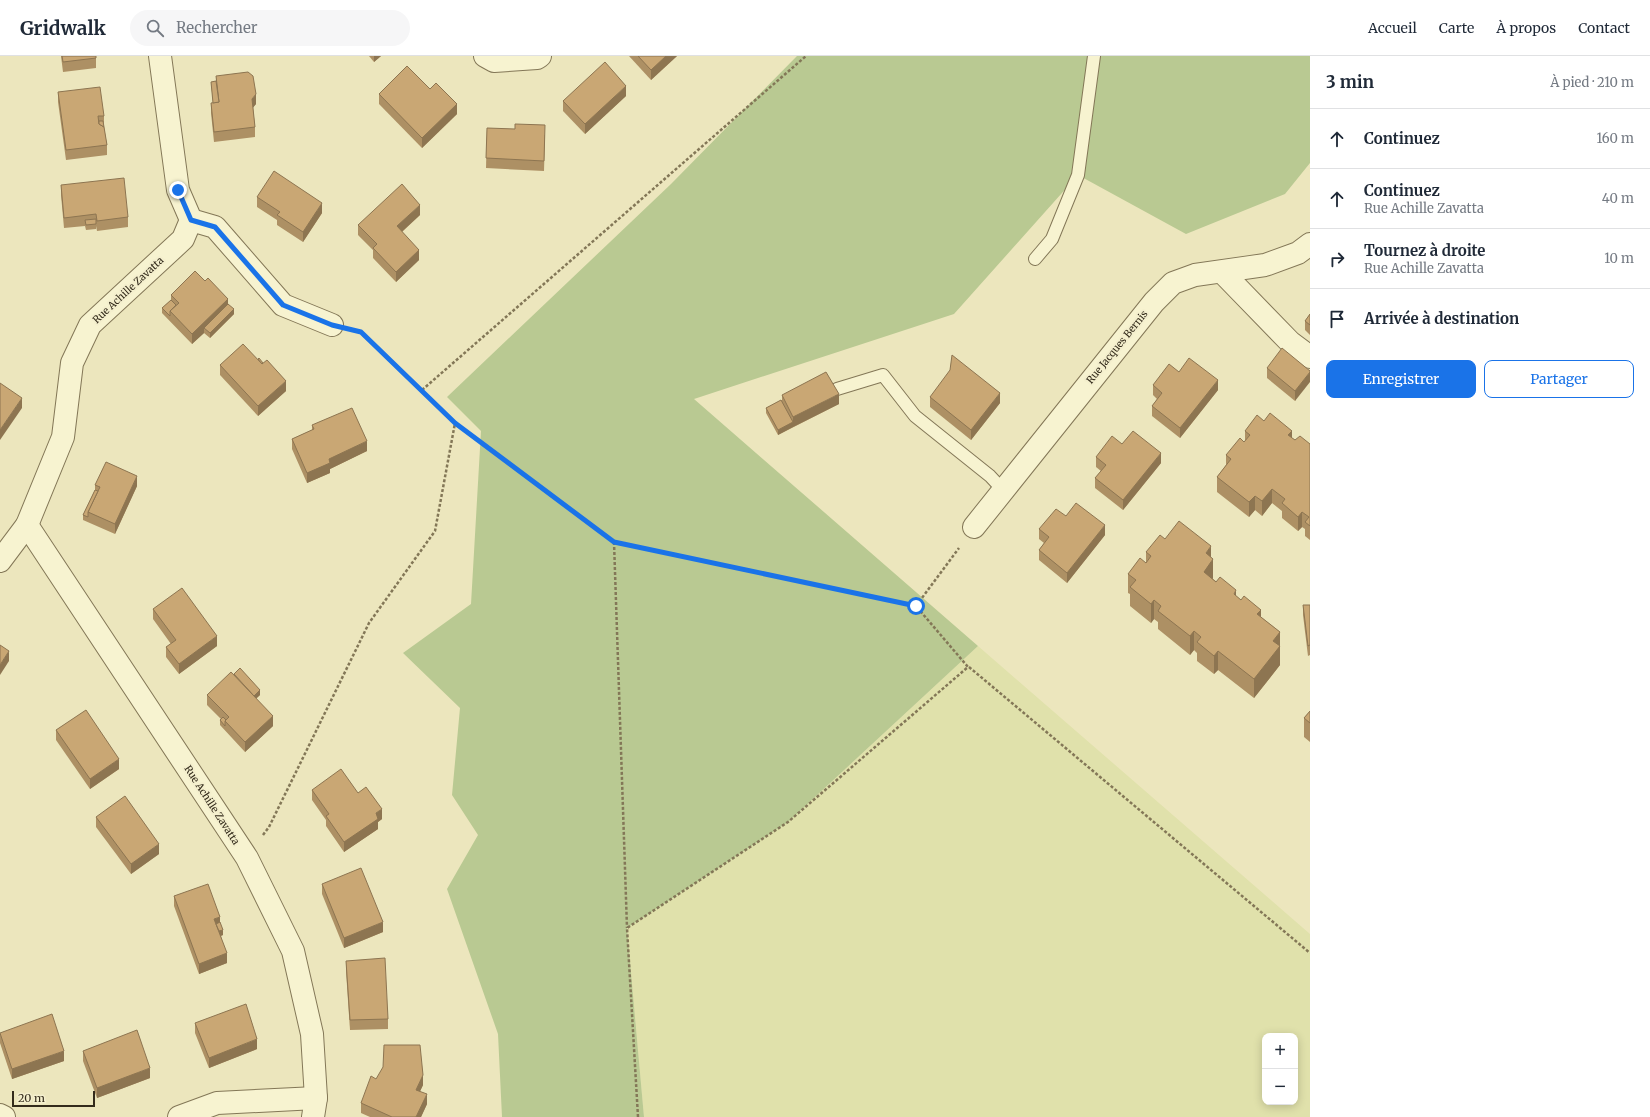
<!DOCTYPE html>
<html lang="fr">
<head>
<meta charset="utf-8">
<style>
	:root { --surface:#fff; --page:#f6f6f7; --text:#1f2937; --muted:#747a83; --line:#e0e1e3; --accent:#1a73e8 }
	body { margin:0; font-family:Merriweather,serif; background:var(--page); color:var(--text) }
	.controls { position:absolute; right:12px; bottom:12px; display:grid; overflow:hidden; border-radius:8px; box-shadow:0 2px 10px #0003 }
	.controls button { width:36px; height:36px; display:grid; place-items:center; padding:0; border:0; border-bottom:1px solid var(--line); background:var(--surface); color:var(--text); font:20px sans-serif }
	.scale { position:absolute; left:12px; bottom:10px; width:83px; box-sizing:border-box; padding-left:4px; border:2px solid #332b1b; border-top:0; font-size:11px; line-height:14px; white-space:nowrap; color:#332b1b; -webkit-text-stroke:3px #f4efcd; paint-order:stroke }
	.stop { position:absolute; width:12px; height:12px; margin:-9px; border:3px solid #1a73e8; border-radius:50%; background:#fff }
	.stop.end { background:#1a73e8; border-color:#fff; box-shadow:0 1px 4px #0008 }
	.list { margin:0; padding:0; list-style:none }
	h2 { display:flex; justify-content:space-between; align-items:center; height:52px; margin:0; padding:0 16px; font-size:17px }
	h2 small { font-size:13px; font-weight:400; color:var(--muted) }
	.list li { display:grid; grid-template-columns:26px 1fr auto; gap:12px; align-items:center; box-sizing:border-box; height:60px; padding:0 16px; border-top:1px solid var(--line) }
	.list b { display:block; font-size:15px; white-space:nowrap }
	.list p { margin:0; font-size:13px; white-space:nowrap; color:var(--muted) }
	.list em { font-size:13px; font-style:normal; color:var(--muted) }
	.actions { display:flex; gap:8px; padding:12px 16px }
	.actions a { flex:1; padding:9px 0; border:1px solid var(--accent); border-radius:8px; text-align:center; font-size:14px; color:var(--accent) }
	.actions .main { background:var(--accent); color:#fff }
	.icon { flex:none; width:22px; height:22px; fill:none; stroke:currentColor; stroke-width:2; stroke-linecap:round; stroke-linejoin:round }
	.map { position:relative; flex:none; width:1310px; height:1061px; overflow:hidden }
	header { display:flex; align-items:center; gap:24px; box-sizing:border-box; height:56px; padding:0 20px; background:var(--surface); border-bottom:1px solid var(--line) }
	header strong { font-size:19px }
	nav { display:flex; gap:22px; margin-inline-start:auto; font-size:14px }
	.search { width:280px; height:36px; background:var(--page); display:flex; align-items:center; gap:10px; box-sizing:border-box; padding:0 14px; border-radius:22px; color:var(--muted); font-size:15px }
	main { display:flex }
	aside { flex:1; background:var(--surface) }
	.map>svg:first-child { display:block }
	.farmland { fill:#e0e1ab; fill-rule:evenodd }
	.green { fill:#b9c992 }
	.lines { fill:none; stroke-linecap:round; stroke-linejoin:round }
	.service-casing { stroke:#837757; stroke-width:14 }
	.minor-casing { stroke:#837757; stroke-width:24 }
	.path { stroke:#837757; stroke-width:2.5; stroke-dasharray:3 2; stroke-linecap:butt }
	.service { stroke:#f7f3d0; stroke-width:12 }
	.minor { stroke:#f7f3d0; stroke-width:22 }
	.wall { fill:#ad9064 }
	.shaded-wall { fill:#8d7551 }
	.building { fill:#c9a774; stroke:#8d7551 }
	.route { stroke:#1a73e8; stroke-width:5 }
	.labels { text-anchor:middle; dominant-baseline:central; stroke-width:4; stroke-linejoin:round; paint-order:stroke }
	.street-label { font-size:10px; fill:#332b1b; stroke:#f4efcd }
</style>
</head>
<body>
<header>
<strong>Gridwalk</strong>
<div class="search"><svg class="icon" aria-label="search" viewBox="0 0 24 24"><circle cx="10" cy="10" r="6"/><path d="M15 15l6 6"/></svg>Rechercher</div>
<nav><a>Accueil</a><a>Carte</a><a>À propos</a><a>Contact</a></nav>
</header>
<main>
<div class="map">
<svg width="1310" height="1061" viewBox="0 0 1310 1061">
	<rect width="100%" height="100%" fill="#ece6bd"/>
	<!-- farmland -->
	<path class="farmland" d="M 978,590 L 1310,878 L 1310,1061 L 644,1061 L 627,872 L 788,766 ZM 1265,980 L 1295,980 L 1295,1046 L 1265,1046 Z"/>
	<!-- green -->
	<path class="green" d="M 797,0 L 1310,0 L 1310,107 L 1285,138 L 1186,178 L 1078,119 L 954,258 L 694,343 L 978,590 L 788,766 L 627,872 L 644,1061 L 502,1061 L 498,978 L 447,833 L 478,779 L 452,739 L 460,652 L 403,597 L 471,548 L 481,375 L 447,341 L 671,128 Z"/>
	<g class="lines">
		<!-- service casing -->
		<g class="service-casing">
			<g id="service">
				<path d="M 1035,203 L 1052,183 L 1078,119 L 1094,0"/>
				<path d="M 837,333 L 883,319 L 915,360 L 990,420 L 1003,434"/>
			</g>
		</g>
		<!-- minor casing -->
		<g class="minor-casing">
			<g id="minor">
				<path d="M 160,0 L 178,134 L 191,164 L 215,171 L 283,249 L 332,269"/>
				<path d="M 485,0 L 494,5 L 537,2 L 540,0"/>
				<path d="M 1222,216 L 1290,286 L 1310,301"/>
				<path d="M 27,469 L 247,802 L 293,895 L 312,978 L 316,1042 L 313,1061"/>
				<path d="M 974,471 L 1154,246 L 1173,227 L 1195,219 L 1265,209 L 1298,197 L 1310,188"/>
				<path d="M 0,505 L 27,469 L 63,381 L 72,307 L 90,269 L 183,183 L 191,164"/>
				<path d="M 0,1059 L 4,1061"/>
				<path d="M 179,1061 L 217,1047 L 316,1042"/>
			</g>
		</g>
		<!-- path -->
		<g class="path">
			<path d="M 422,334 L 806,0"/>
			<path d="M 455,367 L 614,486 L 916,550"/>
			<path d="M 614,486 L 627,872"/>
			<path d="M 969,611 L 1310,897"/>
			<path d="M 263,779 L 269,771 L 369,567 L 435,475 L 455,367 L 361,277 L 357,275"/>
			<path d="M 638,1061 L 627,872 L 788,766 L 968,611 L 916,550 L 959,492"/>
		</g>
		<!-- service -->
		<use href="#service" class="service"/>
		<!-- minor -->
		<use href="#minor" class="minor"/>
	</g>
	<!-- wall -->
	<g class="wall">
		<path d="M 61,0 L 96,0 L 96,12 L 63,16 Z"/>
		<path d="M 369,0 L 381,0 L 374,6 Z"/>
		<path d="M 629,0 L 677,0 L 651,24 Z"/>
		<path d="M 216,20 L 256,48 L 253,51 L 255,71 L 255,81 L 214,86 L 211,57 L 211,47 L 213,47 L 211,26 L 216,25 Z"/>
		<path d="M 430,33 L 457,58 L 422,92 L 379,48 L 379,38 Z"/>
		<path d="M 58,36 L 104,60 L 104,71 L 107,89 L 107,99 L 66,104 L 58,46 Z"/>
		<path d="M 626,40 L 585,78 L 563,55 L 563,45 Z"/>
		<path d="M 487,72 L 545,79 L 544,115 L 486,112 Z"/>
		<path d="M 61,129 L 128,161 L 128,171 L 97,175 L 96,170 L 96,173 L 86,174 L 85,170 L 64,172 L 61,139 Z"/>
		<path d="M 257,141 L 322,157 L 303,186 L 277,169 L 277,164 L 257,151 Z"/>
		<path d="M 420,159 L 402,176 L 419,204 L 396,226 L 373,202 L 373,194 L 358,179 L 358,169 Z"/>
		<path d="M 171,239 L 228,248 L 234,258 L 210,282 L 204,277 L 192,288 L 162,257 L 162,252 L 171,244 Z"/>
		<path d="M 1310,258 L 1310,279 L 1305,274 L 1305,265 Z"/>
		<path d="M 220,309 L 286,335 L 258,360 L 220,319 Z"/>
		<path d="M 1267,312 L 1310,315 L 1295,345 L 1267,322 Z"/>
		<path d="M 1179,316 L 1218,334 L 1180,382 L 1152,360 L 1152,350 L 1157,343 L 1153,339 L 1153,329 Z"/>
		<path d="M 782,339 L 839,348 L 778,379 L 766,357 L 766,352 L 782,344 Z"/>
		<path d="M 930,341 L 1000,347 L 971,384 L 930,351 Z"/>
		<path d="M 1264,365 L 1295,384 L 1310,388 L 1310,484 L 1305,480 L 1305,473 L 1302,471 L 1298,475 L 1282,462 L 1282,455 L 1272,447 L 1262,460 L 1255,454 L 1249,461 L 1217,436 L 1217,421 L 1226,409 L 1226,399 L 1245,385 L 1245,375 Z"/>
		<path d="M 312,369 L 367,395 L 330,413 L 330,417 L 307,427 L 292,393 L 292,383 L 312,374 Z"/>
		<path d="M 1122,388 L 1161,407 L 1123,454 L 1095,432 L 1095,422 L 1101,415 L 1096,411 L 1096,401 Z"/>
		<path d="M 95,429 L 137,430 L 115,478 L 83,464 L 83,459 L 95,434 Z"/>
		<path d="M 1066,460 L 1105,479 L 1067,527 L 1039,504 L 1039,494 L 1044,487 L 1039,483 L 1039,473 Z"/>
		<path d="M 1165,483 L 1211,501 L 1213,522 L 1213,523 L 1236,540 L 1261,561 L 1280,576 L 1280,609 L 1254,642 L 1218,614 L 1214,618 L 1197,605 L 1197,597 L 1194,594 L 1190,599 L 1158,573 L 1158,566 L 1154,563 L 1151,567 L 1130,550 L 1130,538 L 1128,537 L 1128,518 L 1146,507 L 1146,496 Z"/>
		<path d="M 1303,549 L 1310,549 L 1310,599 L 1308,600 L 1303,559 Z"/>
		<path d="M 153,553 L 217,590 L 179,618 L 166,601 L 166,591 L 171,588 L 153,563 Z"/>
		<path d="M 234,618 L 260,639 L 256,643 L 273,670 L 245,696 L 220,669 L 220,664 L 221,663 L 207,649 L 207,639 Z"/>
		<path d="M 1310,655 L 1310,686 L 1304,681 L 1304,662 Z"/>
		<path d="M 56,674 L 119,713 L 90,733 L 56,684 Z"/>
		<path d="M 312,734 L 358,737 L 382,763 L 378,766 L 378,773 L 344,796 L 326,770 L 326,764 L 312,744 Z"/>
		<path d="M 96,761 L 159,798 L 131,818 L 96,771 Z"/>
		<path d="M 322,828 L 383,876 L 344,892 L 322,838 Z"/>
		<path d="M 174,840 L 220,866 L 223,879 L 221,880 L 227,907 L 199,918 L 174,850 Z"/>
		<path d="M 346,905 L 388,963 L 388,973 L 350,974 L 346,915 Z"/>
		<path d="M 195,967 L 257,993 L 209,1012 L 195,977 Z"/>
		<path d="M 0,977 L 64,1005 L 12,1023 L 0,987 Z"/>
		<path d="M 83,995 L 150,1022 L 97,1042 L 83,1005 Z"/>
		<path d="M 376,1023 L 423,1029 L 420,1035 L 427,1048 L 421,1061 L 370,1061 L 361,1057 L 361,1047 Z"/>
	</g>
	<!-- shaded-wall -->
	<g class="shaded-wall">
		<path d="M 374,0 L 381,0 L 374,6 Z"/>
		<path d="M 666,0 L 677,0 L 651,24 L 651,14 Z"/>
		<path d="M 626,30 L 626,40 L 585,78 L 585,68 Z"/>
		<path d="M 256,38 L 256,48 L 252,53 L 252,43 Z"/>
		<path d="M 457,48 L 457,58 L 422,92 L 422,82 Z"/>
		<path d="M 322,147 L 322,157 L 303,186 L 303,176 Z"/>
		<path d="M 420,149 L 420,159 L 397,180 L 397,170 Z"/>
		<path d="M 419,194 L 419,204 L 396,226 L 396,216 Z"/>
		<path d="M 228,243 L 228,253 L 204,272 L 204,277 L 192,288 L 192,278 Z"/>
		<path d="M 234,253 L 234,258 L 210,282 L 210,277 Z"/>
		<path d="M 1310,316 L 1310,326 L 1295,345 L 1295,335 Z"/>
		<path d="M 1218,324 L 1218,334 L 1180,382 L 1180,372 Z"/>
		<path d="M 286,325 L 286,335 L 258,360 L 258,350 Z"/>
		<path d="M 1000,337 L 1000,347 L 971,384 L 971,374 Z"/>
		<path d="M 839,338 L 839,348 L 793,371 L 793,361 Z"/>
		<path d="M 22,342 L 22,352 L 0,384 L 0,374 Z"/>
		<path d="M 793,366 L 793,371 L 778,379 L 778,374 Z"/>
		<path d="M 1292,375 L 1292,389 L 1288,379 Z"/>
		<path d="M 367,385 L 367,395 L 330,413 L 330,417 L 307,427 L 307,417 L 329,403 Z"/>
		<path d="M 1161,397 L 1161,407 L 1123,454 L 1123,444 Z"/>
		<path d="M 137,420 L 137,430 L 115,478 L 115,468 Z"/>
		<path d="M 1272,433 L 1272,447 L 1262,460 L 1262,445 Z"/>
		<path d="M 1255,440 L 1255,454 L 1249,461 L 1249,446 Z"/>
		<path d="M 1302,456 L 1302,471 L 1298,475 L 1298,461 Z"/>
		<path d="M 1105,469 L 1105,479 L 1067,527 L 1067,517 Z"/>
		<path d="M 1211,490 L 1211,506 L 1213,503 L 1213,522 L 1204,534 L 1204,516 L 1206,497 Z"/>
		<path d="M 1236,534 L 1236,553 L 1234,538 Z"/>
		<path d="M 1154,544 L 1154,563 L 1151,567 L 1151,548 Z"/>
		<path d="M 1261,554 L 1261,573 L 1257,558 Z"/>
		<path d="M 1194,575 L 1194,594 L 1190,599 L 1190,580 Z"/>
		<path d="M 1280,576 L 1280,609 L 1254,642 L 1254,623 L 1273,585 Z"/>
		<path d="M 217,580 L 217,590 L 179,618 L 179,608 Z"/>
		<path d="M 9,595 L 9,605 L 0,619 L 0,609 Z"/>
		<path d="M 1218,595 L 1218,614 L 1214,618 L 1214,600 Z"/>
		<path d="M 260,634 L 260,639 L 251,647 L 251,642 Z"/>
		<path d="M 273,660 L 273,670 L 245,696 L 245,686 Z"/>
		<path d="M 119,703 L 119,713 L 90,733 L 90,723 Z"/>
		<path d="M 382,753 L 382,763 L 378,766 L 378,773 L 344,796 L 344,786 L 376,757 Z"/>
		<path d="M 159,788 L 159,798 L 131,818 L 131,808 Z"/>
		<path d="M 220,861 L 220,871 L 216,873 L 214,863 Z"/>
		<path d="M 383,866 L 383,876 L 344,892 L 344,882 Z"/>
		<path d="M 223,874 L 223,879 L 217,881 L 217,876 Z"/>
		<path d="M 227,897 L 227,907 L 199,918 L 199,908 Z"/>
		<path d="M 257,983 L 257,993 L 209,1012 L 209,1002 Z"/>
		<path d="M 64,995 L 64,1005 L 12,1023 L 12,1013 Z"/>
		<path d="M 150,1012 L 150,1022 L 97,1042 L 97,1032 Z"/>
		<path d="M 423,1019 L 423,1029 L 416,1044 L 416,1034 Z"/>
		<path d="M 427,1038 L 427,1048 L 421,1061 L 416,1061 Z"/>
	</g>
	<!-- building -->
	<g class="building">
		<path d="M 62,0 L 96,0 L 96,2 L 63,6 Z"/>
		<path d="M 638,0 L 666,0 L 651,14 Z"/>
		<path d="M 605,6 L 626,30 L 585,68 L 563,45 Z"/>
		<path d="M 407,10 L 430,33 L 436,27 L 457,48 L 422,82 L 379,38 Z"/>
		<path d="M 248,16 L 253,20 L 256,38 L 252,43 L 255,71 L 214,76 L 211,47 L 219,46 L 216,20 Z"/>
		<path d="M 216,25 L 219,46 L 213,47 L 211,26 Z"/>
		<path d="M 100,31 L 104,60 L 98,60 L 99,68 L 104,71 L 107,89 L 66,94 L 58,36 Z"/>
		<path d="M 99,65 L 103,65 L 104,71 L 99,68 Z"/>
		<path d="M 515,68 L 545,69 L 544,105 L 486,102 L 487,72 L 515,73 Z"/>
		<path d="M 274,115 L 322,147 L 303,176 L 277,159 L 280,156 L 257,141 Z"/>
		<path d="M 124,122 L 128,161 L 97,165 L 96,158 L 64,162 L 61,129 Z"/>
		<path d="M 402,128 L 420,149 L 397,170 L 419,194 L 396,216 L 373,192 L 377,188 L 358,169 Z"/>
		<path d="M 96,163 L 96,168 L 86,169 L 85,164 Z"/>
		<path d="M 195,215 L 205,225 L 208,222 L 228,243 L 192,278 L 170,255 L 179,247 L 171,239 Z"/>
		<path d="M 171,244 L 176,249 L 170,255 L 170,260 L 162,252 Z"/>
		<path d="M 228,248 L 234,253 L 210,277 L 204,272 Z"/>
		<path d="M 1310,258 L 1310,269 L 1305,265 Z"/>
		<path d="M 243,288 L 262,308 L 267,304 L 286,325 L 258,350 L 220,309 Z"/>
		<path d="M 1282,292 L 1310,315 L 1310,316 L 1295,335 L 1267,312 Z"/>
		<path d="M 952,299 L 1000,337 L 971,374 L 930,341 L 950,314 Z"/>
		<path d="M 259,302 L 263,307 L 262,308 L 258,303 Z"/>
		<path d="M 1189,302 L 1218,324 L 1180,372 L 1152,350 L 1162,337 L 1153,329 L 1169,308 L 1179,316 Z"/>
		<path d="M 826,316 L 839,338 L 793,361 L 782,339 Z"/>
		<path d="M 0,327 L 22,342 L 0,374 Z"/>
		<path d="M 781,344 L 793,366 L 778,374 L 766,352 Z"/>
		<path d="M 352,352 L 367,385 L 329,403 L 330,407 L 307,417 L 292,383 L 314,373 L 312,369 Z"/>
		<path d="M 1270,357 L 1292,375 L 1288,379 L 1295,384 L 1300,380 L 1310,388 L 1310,470 L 1305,466 L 1309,461 L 1302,456 L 1298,461 L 1282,447 L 1285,443 L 1272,433 L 1262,445 L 1255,440 L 1249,446 L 1217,421 L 1231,403 L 1226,399 L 1240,382 L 1244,386 L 1250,379 L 1245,375 L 1257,359 L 1264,365 Z"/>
		<path d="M 1133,375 L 1161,397 L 1123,444 L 1095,422 L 1106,409 L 1096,401 L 1112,380 L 1122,388 Z"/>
		<path d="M 106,406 L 137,420 L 115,468 L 88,456 L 100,431 L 95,429 Z"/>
		<path d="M 95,434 L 98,435 L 88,456 L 88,461 L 83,459 Z"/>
		<path d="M 1076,447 L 1105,469 L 1067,517 L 1039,494 L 1049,481 L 1039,473 L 1056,453 L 1066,460 Z"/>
		<path d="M 1179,465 L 1211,490 L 1206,497 L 1213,503 L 1204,516 L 1216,526 L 1220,521 L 1236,534 L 1234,538 L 1241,544 L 1244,540 L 1261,554 L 1257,558 L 1280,576 L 1273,585 L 1280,590 L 1254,623 L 1218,595 L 1214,600 L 1197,586 L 1201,581 L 1194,575 L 1190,580 L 1158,555 L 1161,550 L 1154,544 L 1151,548 L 1130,531 L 1136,524 L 1128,518 L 1140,502 L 1146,507 L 1151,500 L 1146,496 L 1160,479 L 1165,483 Z"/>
		<path d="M 182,532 L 217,580 L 179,608 L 166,591 L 176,584 L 153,553 Z"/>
		<path d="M 1303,549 L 1310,549 L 1310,589 L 1308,590 Z"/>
		<path d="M 0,589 L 9,595 L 0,609 Z"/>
		<path d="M 240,612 L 260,634 L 254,640 L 234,618 Z"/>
		<path d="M 231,616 L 273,660 L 245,686 L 225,665 L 229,661 L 207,639 Z"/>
		<path d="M 86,654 L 119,703 L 90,723 L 56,674 Z"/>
		<path d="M 1310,655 L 1310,667 L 1304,662 Z"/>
		<path d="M 223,661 L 226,664 L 225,665 L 225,670 L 220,664 Z"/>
		<path d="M 341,713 L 358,737 L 366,731 L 382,753 L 376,757 L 378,763 L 344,786 L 326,760 L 329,758 L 312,734 Z"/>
		<path d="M 125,740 L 159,788 L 131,808 L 96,761 Z"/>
		<path d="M 361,812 L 383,866 L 344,882 L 322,828 Z"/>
		<path d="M 208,828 L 220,861 L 214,863 L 227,897 L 199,908 L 174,840 Z"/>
		<path d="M 220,866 L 223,874 L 219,875 L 216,868 Z"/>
		<path d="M 385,902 L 388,963 L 350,964 L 346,905 Z"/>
		<path d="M 246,948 L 257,983 L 209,1002 L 195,967 Z"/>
		<path d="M 52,958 L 64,995 L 12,1013 L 0,977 Z"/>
		<path d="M 137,974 L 150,1012 L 97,1032 L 83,995 Z"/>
		<path d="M 384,989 L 420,989 L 423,1019 L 416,1034 L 427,1038 L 416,1061 L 392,1061 L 361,1047 L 371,1020 L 376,1023 L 383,1011 Z"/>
	</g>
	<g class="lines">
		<!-- route -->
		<path class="route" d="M 178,134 L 191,164 L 215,171 L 283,249 L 332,269 L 361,276 L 455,367 L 614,486 L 916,550"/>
	</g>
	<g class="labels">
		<!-- street labels -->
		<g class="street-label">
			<text transform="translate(128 234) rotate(-43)">Rue Achille Zavatta</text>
			<text transform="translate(1117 291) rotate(-51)">Rue Jacques Bernis</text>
			<text transform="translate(212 749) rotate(57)">Rue Achille Zavatta</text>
		</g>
	</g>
</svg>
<div class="controls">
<button>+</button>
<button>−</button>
</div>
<div class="scale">20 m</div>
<div class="stop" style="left:916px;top:550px"></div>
<div class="stop end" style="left:178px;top:134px"></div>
</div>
<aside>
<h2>3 min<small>À pied · 210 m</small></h2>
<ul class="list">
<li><svg class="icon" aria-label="ahead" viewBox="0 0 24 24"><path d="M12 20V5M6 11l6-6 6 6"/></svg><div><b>Continuez</b></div><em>160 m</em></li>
<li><svg class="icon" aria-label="ahead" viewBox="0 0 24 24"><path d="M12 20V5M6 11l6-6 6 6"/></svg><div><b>Continuez</b><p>Rue Achille Zavatta</p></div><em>40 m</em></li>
<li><svg class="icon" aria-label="right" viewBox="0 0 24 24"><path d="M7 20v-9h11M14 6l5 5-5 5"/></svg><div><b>Tournez à droite</b><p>Rue Achille Zavatta</p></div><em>10 m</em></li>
<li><svg class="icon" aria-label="arrive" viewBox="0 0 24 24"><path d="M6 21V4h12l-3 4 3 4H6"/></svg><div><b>Arrivée à destination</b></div></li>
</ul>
<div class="actions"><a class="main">Enregistrer</a><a>Partager</a></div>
</aside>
</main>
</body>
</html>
